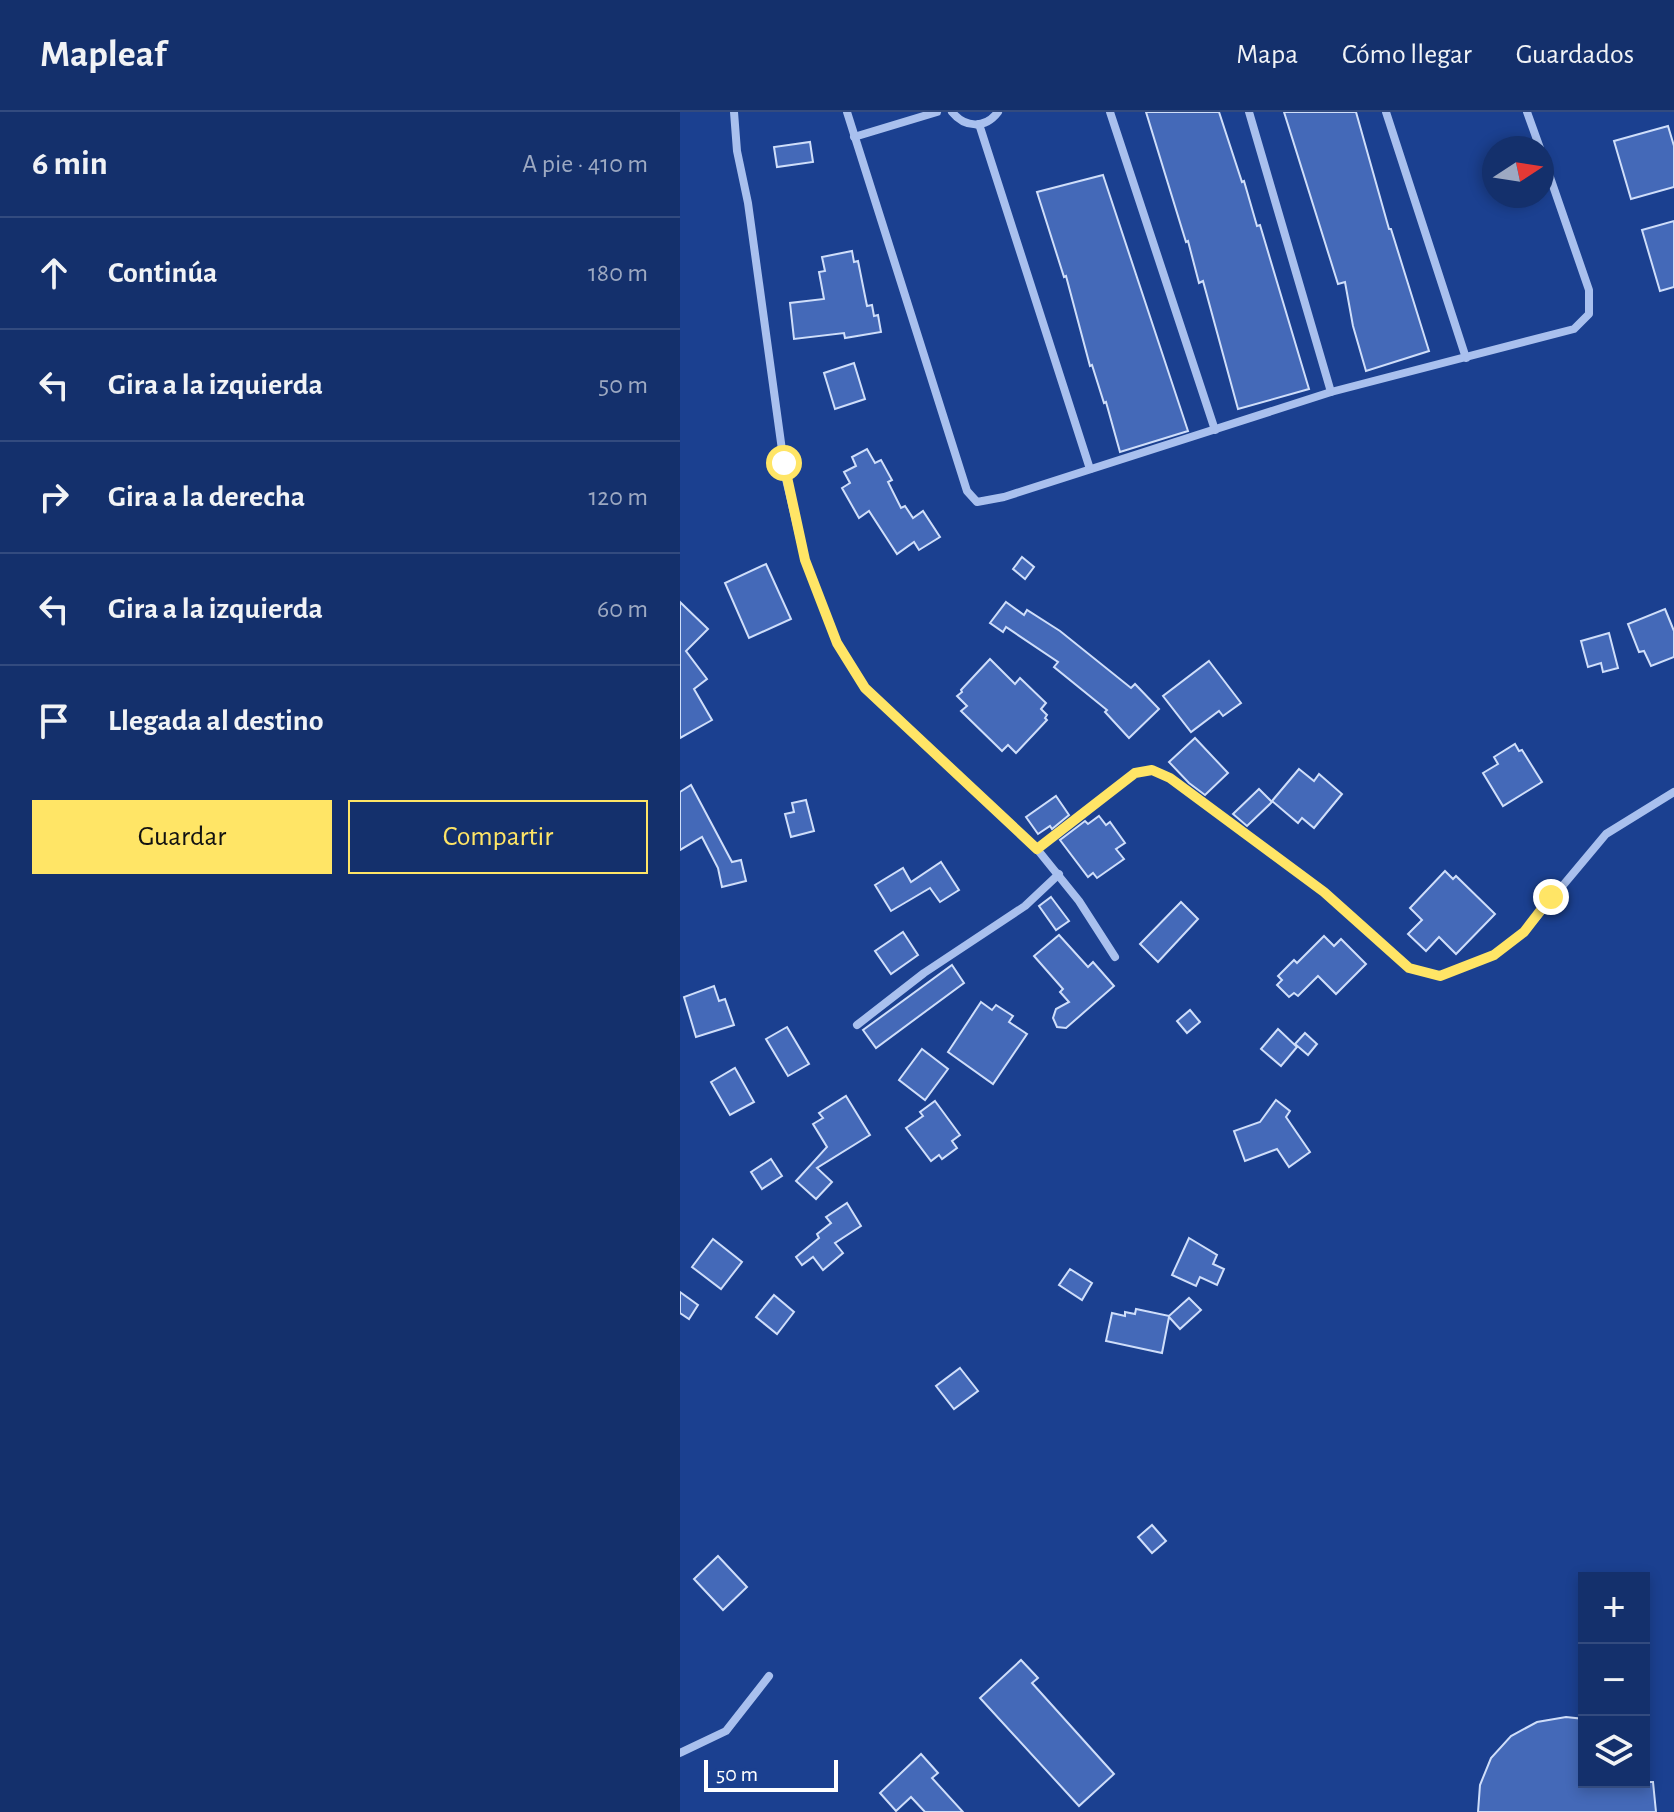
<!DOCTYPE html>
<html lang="es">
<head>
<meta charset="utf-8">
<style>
	:root { --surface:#14306c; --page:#213c74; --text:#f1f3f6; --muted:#9da9c2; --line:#334b7f; --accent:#ffe566 }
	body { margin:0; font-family:"Alegreya Sans",sans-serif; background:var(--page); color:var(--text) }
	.controls { position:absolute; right:24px; bottom:24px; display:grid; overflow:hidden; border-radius:0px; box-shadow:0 4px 12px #0003 }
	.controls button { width:72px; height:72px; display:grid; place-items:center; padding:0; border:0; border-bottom:2px solid var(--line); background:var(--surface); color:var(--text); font:40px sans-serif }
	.compass { position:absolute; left:802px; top:24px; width:72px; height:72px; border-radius:50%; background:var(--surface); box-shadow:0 4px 12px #0003; rotate:78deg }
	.scale { position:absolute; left:24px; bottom:20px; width:134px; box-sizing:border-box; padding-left:8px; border:4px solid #fff; border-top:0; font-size:22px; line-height:28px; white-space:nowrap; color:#fff; -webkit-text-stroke:6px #1b4090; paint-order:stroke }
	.stop { position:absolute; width:24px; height:24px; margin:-18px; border:6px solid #ffe566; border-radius:50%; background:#fff }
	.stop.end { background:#ffe566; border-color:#fff; box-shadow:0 2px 8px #0008 }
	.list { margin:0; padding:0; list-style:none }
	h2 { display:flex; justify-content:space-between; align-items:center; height:104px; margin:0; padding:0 32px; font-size:34px }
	h2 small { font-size:26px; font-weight:400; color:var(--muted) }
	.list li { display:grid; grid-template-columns:52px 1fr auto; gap:24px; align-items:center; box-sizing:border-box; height:112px; padding:0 32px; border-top:2px solid var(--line) }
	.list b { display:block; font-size:30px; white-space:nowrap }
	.list em { font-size:26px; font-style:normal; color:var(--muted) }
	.actions { display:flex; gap:16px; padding:24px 32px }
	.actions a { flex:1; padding:18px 0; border:2px solid var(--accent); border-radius:0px; text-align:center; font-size:28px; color:var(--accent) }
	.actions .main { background:var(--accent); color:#111 }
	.icon { flex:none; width:44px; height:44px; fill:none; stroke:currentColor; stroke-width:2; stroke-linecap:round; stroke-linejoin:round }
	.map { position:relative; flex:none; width:994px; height:1700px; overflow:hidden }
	header { display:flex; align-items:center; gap:48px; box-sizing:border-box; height:112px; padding:0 40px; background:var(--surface); border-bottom:2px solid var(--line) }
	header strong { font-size:38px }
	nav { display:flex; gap:44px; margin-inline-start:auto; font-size:28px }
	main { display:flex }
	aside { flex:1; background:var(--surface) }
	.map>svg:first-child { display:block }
	.building { fill:#4469b8; stroke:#cfdefa; stroke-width:2 }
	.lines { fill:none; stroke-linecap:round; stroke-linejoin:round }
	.street { stroke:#a9c0ee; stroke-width:8 }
	.route { stroke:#ffe566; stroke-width:10 }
</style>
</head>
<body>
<header>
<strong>Mapleaf</strong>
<nav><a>Mapa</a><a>Cómo llegar</a><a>Guardados</a></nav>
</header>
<main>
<aside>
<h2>6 min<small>A pie · 410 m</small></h2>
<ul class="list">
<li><svg class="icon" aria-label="ahead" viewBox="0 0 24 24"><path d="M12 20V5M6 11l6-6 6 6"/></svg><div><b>Continúa</b></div><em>180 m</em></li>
<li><svg class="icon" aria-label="left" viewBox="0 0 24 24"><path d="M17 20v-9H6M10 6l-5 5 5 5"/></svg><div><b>Gira a la izquierda</b></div><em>50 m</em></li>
<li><svg class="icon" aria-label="right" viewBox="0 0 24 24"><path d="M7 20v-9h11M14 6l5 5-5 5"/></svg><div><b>Gira a la derecha</b></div><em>120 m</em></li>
<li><svg class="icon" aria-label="left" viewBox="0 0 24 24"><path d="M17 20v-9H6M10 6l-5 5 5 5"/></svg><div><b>Gira a la izquierda</b></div><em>60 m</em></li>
<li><svg class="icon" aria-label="arrive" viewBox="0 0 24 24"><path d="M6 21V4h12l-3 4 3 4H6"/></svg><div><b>Llegada al destino</b></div></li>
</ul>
<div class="actions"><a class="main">Guardar</a><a>Compartir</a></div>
</aside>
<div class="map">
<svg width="994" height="1700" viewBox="0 0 994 1700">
	<rect width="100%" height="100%" fill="#1b4090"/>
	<!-- building -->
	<g class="building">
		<path d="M 466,0 L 539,0 L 562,70 L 564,69 L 577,114 L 580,113 L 629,277 L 558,297 L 523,169 L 519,171 L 508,129 L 506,130 Z"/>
		<path d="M 604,0 L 676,0 L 709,117 L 711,117 L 749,239 L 686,259 L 673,214 L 665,170 L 658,172 Z"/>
		<path d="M 988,14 L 994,34 L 994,75 L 951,87 L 934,29 Z"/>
		<path d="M 130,30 L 133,50 L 97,55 L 94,35 Z"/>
		<path d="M 423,63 L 508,319 L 440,340 L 426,290 L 424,291 L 412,253 L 410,254 L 386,164 L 384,165 L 357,80 Z"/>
		<path d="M 994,109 L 994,175 L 980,179 L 962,118 Z"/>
		<path d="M 172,139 L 174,150 L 178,149 L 187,194 L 192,193 L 194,204 L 198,203 L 201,220 L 165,226 L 164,221 L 114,227 L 110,191 L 144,187 L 139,160 L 145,159 L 142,145 Z"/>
		<path d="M 174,251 L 185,287 L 155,297 L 144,261 Z"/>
		<path d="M 187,337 L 195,351 L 201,348 L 212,368 L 208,370 L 221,396 L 225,394 L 233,406 L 243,399 L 260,425 L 239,438 L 234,430 L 217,442 L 189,399 L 179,406 L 162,376 L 170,371 L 164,360 L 176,354 L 172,345 Z"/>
		<path d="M 342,445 L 354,455 L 345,467 L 333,457 Z"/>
		<path d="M 86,452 L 111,507 L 69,526 L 45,471 Z"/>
		<path d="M 0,490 L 28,517 L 6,539 L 27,567 L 14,577 L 32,608 L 0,626 Z"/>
		<path d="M 326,490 L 344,503 L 347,498 L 380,519 L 451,576 L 455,572 L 479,597 L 449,626 L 425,600 L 427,598 L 374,555 L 378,550 L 326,515 L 323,520 L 310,511 Z"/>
		<path d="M 985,497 L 994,519 L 994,545 L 971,554 L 964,539 L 959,540 L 948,512 Z"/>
		<path d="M 929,521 L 938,556 L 923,560 L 921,551 L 908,555 L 901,529 Z"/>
		<path d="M 310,547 L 335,572 L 340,566 L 366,591 L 361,597 L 367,603 L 365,606 L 367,608 L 336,641 L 328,633 L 322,639 L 281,599 L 287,594 L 277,584 L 282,580 L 281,578 Z"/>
		<path d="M 529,549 L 561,591 L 543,604 L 539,599 L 511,620 L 483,584 Z"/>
		<path d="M 515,626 L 548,661 L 525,683 L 509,671 L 489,650 Z"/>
		<path d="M 835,632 L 839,639 L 842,638 L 862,670 L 823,694 L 803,661 L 818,652 L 814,645 Z"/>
		<path d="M 619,657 L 634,669 L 639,662 L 662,682 L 634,716 L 622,706 L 618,711 L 592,689 Z"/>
		<path d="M 11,673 L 52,750 L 61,748 L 66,769 L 42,775 L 38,756 L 22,725 L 0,738 L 0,680 Z"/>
		<path d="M 579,677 L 592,690 L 567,714 L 553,702 Z"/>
		<path d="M 376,684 L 389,703 L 372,717 L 370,714 L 358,722 L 346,705 Z"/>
		<path d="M 126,688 L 134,719 L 111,725 L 105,702 L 114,700 L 112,691 Z"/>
		<path d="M 419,704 L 426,713 L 430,710 L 445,731 L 436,737 L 444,747 L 417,766 L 413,761 L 408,765 L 380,728 L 405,709 L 408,712 Z"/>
		<path d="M 261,750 L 279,778 L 260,790 L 250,776 L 211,799 L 195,773 L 223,756 L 231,770 Z"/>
		<path d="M 765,759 L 773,767 L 776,764 L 815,802 L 776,842 L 759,825 L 746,839 L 728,822 L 742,808 L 730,796 Z"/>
		<path d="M 371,785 L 389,809 L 376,818 L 359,794 Z"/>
		<path d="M 501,790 L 518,807 L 478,850 L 460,832 Z"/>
		<path d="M 223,820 L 238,843 L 211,862 L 195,839 Z"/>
		<path d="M 379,823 L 408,855 L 413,850 L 434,874 L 386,916 L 377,915 L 373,906 L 376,897 L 389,890 L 380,880 L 383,877 L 354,844 Z"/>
		<path d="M 644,824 L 654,834 L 661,827 L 686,852 L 656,882 L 638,864 L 618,884 L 614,881 L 609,885 L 597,873 L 602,868 L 598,864 L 614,848 L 617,851 Z"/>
		<path d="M 272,853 L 284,871 L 196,936 L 183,918 Z"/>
		<path d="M 34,874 L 39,889 L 45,887 L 54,913 L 16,925 L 4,885 Z"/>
		<path d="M 301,890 L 312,898 L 316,893 L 333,904 L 329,910 L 347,922 L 313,972 L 268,940 Z"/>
		<path d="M 510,898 L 520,910 L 507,921 L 497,909 Z"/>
		<path d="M 107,915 L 129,952 L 108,964 L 86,927 Z"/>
		<path d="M 598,917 L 617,935 L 601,954 L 581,937 Z"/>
		<path d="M 625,921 L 637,932 L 628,943 L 615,932 Z"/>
		<path d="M 242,937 L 268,957 L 245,988 L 219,968 Z"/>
		<path d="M 55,956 L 74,990 L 50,1003 L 31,970 Z"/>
		<path d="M 166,984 L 190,1023 L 137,1056 L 152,1070 L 136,1087 L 116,1069 L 147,1035 L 133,1012 L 143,1006 L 139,1001 Z"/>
		<path d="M 596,988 L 610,999 L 606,1005 L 630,1040 L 609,1055 L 597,1037 L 565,1049 L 554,1019 L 580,1010 Z"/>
		<path d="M 255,989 L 280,1023 L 272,1029 L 277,1036 L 262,1047 L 259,1043 L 251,1049 L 226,1016 L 243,1004 L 240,1000 Z"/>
		<path d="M 91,1047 L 102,1064 L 82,1077 L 71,1060 Z"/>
		<path d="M 167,1091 L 181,1114 L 155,1131 L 163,1141 L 143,1158 L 133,1145 L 122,1153 L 116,1145 L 139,1126 L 137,1122 L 151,1111 L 146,1105 Z"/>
		<path d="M 509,1126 L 537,1143 L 533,1152 L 544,1157 L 537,1173 L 520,1165 L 516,1174 L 492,1163 Z"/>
		<path d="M 33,1127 L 62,1150 L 41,1177 L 12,1155 Z"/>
		<path d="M 390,1157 L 412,1171 L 402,1188 L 379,1173 Z"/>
		<path d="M 0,1180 L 18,1193 L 9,1207 L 0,1201 Z"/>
		<path d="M 94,1183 L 114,1200 L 97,1222 L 76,1205 Z"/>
		<path d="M 509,1186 L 521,1198 L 500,1217 L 489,1205 L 482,1241 L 426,1229 L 432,1201 L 445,1204 L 445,1200 L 455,1202 L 456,1197 L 489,1204 Z"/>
		<path d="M 280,1256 L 298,1279 L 274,1297 L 256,1274 Z"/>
		<path d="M 472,1413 L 486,1429 L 472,1441 L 458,1425 Z"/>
		<path d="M 38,1444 L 67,1475 L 43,1498 L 14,1467 Z"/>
		<path d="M 341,1548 L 358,1566 L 352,1571 L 434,1662 L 399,1694 L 300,1586 Z"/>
		<path d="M 886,1605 L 904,1607 L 904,1670 L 973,1670 L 976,1700 L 798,1700 L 800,1673 L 811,1646 L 831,1624 L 857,1610 Z"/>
		<path d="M 241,1642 L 258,1661 L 252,1666 L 283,1700 L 245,1700 L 231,1685 L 216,1699 L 200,1681 Z"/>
	</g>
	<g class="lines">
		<!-- street -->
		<g class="street">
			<path d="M 54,0 L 57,39 L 68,91 L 106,367 L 125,448 L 157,531 L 185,576 L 357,737 L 399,789 L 435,845"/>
			<path d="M 167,0 L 287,379 L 297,390 L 324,385 L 651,280 L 894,217 L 909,202 L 909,178 L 862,42"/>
			<path d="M 272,0 C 285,16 305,17 318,0"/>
			<path d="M 430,0 L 535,318"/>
			<path d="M 569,0 L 651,280"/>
			<path d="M 706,0 L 786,246"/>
			<path d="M 847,0 L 860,36"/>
			<path d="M 299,12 L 410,357"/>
			<path d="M 174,25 L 257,0"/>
			<path d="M 357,737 L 455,661 L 472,658 L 490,666 L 644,780 L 729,856 L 760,864 L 814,843 L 844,820 L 926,722 L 994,680"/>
			<path d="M 177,913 L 244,861 L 345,794 L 379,762"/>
			<path d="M 0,1641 L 46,1619 L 89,1564"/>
		</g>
	</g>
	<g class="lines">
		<!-- route -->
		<path class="route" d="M 104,351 L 125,448 L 157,531 L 185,576 L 357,737 L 455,661 L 472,658 L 490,666 L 644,780 L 729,856 L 760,864 L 814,843 L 844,820 L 871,785"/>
	</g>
</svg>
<div class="controls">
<button>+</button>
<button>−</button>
<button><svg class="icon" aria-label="layers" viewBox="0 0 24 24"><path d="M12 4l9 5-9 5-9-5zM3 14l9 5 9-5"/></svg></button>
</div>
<svg class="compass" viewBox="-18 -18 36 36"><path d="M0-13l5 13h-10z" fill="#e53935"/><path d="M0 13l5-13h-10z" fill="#9da9c2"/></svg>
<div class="scale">50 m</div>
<div class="stop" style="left:104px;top:351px"></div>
<div class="stop end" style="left:871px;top:785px"></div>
</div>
</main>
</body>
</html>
